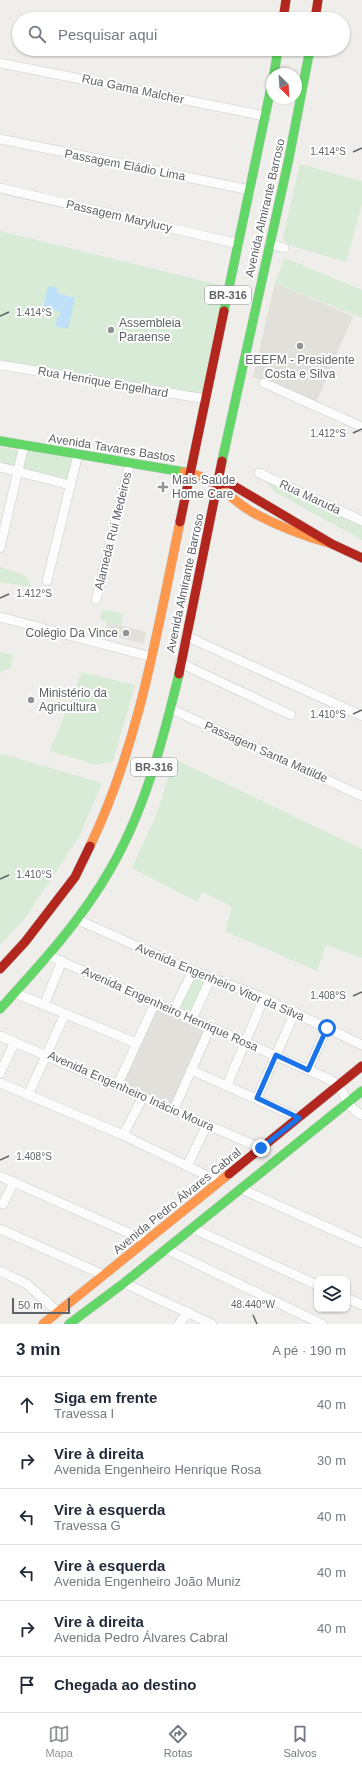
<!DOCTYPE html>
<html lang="pt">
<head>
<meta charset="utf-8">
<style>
	:root { --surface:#fff; --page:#f2f2f3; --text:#1f2937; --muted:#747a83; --line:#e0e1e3; --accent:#919496 }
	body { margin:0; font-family:Arial,sans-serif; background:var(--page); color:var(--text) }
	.controls { position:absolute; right:12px; bottom:12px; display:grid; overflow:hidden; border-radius:8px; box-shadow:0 1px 3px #0004 }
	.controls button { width:36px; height:36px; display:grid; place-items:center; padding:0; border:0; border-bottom:1px solid var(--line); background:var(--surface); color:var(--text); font:20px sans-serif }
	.compass { position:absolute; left:266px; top:68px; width:36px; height:36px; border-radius:50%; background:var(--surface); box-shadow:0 1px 3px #0004; rotate:155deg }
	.scale { position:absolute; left:12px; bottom:10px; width:58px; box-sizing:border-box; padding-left:4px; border:2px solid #5f6368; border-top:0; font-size:11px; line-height:14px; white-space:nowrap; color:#5f6368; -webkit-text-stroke:3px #fff; paint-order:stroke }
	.stop { position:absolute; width:12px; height:12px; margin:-9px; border:3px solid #1a73e8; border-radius:50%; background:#fff }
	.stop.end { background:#1a73e8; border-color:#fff; box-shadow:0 1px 4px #0008 }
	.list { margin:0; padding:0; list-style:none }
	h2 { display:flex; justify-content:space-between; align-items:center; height:52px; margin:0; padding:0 16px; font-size:17px }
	h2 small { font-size:13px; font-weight:400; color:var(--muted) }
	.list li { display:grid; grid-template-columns:26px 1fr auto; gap:12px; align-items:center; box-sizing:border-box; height:56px; padding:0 16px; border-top:1px solid var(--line) }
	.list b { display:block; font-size:15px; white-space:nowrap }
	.list p { margin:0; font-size:13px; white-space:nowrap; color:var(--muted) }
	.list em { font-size:13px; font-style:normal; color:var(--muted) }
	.icon { flex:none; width:22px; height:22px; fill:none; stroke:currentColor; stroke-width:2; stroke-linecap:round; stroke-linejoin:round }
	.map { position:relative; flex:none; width:362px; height:1324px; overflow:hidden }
	.search { position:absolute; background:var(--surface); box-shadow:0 1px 3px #0004; left:12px; right:12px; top:12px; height:44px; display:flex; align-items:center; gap:10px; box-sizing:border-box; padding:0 14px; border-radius:22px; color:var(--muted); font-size:15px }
	.sheet { height:388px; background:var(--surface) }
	nav { display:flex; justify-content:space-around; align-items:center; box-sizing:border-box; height:56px; border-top:1px solid var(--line); background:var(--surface); font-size:11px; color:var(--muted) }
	nav a { display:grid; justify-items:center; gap:2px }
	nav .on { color:var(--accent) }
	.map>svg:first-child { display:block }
	.education { fill:#e2e0da }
	.green { fill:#d8ebd6 }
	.water { fill:#bfe0f9 }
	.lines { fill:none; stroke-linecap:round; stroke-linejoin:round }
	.street-casing { stroke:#cbcccc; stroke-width:10 }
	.fast-casing { stroke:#cacacb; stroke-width:10 }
	.slow-casing { stroke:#cacacb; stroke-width:10 }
	.jam-casing { stroke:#cacacb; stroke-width:10 }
	.street { stroke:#fdfcfc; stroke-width:9 }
	.fast { stroke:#63d668; stroke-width:9 }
	.slow { stroke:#ff974d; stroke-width:9 }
	.jam { stroke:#b3261e; stroke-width:9 }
	.route { stroke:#1a73e8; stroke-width:5 }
	.ticks { fill:none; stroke:#5f6368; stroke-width:1.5 }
	.poi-dot { fill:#919496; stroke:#fff; stroke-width:1.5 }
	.labels { text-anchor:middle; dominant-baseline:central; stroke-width:4; stroke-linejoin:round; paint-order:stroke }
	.shield { fill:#fff; stroke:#8f9295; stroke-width:1 }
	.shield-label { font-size:11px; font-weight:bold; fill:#5f6368 }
	.street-label { font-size:12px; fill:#5f6368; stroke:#fff }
	.poi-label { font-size:12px; fill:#5f6368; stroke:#fff; text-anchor:start }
	.ticks-label { font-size:10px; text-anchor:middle; fill:#5f6368; stroke:#fff; stroke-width:4; stroke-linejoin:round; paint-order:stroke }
</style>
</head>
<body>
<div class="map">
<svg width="362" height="1324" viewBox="0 0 362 1324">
	<rect width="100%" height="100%" fill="#efeeea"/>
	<!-- education -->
	<g class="education">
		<path d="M 275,283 L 353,316 L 316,403 L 253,377 Z"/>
		<path d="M 108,622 L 146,632 L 144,644 L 105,634 Z"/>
		<path d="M 156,1008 L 207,1029 L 172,1106 L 122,1084 Z"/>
	</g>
	<!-- green -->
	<g class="green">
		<path d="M 300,164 L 362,181 L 362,205 L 346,262 L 289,245 L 283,238 Z"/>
		<path d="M 0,231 L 232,288 L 207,399 L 0,364 Z"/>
		<path d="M 285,258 L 362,290 L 362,318 L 275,283 Z"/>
		<path d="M 0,447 L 19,451 L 14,470 L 0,466 Z"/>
		<path d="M 27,450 L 73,459 L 67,482 L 21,471 Z"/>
		<path d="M 260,475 L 362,524 L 362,540 L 275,492 Z"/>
		<path d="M 0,567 L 26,576 L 31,587 L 0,582 Z"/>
		<path d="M 103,609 L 123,614 L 121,625 L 100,620 Z"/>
		<path d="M 0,652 L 14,655 L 10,668 L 0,673 Z"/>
		<path d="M 82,672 L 135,685 L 113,761 L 96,765 L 50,751 Z"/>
		<path d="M 0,753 L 102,783 L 79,837 L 25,918 L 0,945 Z"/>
		<path d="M 174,759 L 362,849 L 362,958 L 326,945 L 317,971 L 225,931 L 232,907 L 203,892 L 197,902 L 132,868 L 156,816 Z"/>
		<path d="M 193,977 L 205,982 L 191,1015 L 177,1010 Z"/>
	</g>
	<!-- water -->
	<path class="water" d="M 48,286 L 58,288 L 57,293 L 75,298 L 68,329 L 55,326 L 57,318 L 59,317 L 61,312 L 43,308 Z"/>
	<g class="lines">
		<!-- street casing -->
		<g class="street-casing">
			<g id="street">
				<path d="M 0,63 L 265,116"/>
				<path d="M 0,139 L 250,190"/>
				<path d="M 0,188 L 239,244"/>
				<path d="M 269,244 L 284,248"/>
				<path d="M 0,365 L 206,399"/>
				<path d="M 264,383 L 362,427"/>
				<path d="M 0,467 L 70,485"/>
				<path d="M 259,473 L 362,521"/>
				<path d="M 0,548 L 24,445"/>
				<path d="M 47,581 L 78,454"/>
				<path d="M 96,600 L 130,463"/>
				<path d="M 0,617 L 152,657"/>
				<path d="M 186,636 L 362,716"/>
				<path d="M 180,663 L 291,715"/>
				<path d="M 171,709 L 362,796"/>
				<path d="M 78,920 L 193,971 L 264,998 L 362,1045"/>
				<path d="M 49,956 L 308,1070 C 317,1074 333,1079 339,1087 C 348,1099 347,1107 362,1115"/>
				<path d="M 15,993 L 136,1043"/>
				<path d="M 44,1005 L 62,961"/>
				<path d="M 173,1011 L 193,971"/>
				<path d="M 192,1019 L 211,978"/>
				<path d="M 0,1036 L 261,1148"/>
				<path d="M 191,1070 L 299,1118"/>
				<path d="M 308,1070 L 327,1028"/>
				<path d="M 0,1073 L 15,1042"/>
				<path d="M 0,1083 L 123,1135 L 220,1182"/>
				<path d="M 227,1085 L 264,998"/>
				<path d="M 117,1086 L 155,1003"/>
				<path d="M 28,1095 L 65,1014"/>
				<path d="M 257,1098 L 295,1012"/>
				<path d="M 174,1109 L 210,1028"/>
				<path d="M 123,1135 L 143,1097"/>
				<path d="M 187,1166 L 207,1125"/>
				<path d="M 0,1176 L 147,1241"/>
				<path d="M 241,1189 L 362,1243"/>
				<path d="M 3,1204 L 14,1182"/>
				<path d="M 192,1228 L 317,1285"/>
				<path d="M 0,1229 L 104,1275"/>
				<path d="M 166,1249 L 322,1324"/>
				<path d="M 0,1271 L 27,1284 L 58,1312"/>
				<path d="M 124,1283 L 212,1324"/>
				<path d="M 347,1298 L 362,1305"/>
				<path d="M 179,1324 L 188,1312"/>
			</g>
		</g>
		<!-- fast casing -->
		<g class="fast-casing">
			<g id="fast">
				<path d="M 274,74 L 278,49"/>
				<path d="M 224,311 L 272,83"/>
				<path d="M 0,441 L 184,472"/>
				<path d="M 222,461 L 289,158 L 310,49"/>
				<path d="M 0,1009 C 40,965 81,921 111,868 C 145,809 163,740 179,674"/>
				<path d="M 69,1324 L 124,1283 L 362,1091"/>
			</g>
		</g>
		<!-- slow casing -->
		<g class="slow-casing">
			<g id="slow">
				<path d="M 184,472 C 218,478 225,496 252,512 C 277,526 304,536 332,544"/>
				<path d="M 90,846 C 139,744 157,632 180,522"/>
				<path d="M 43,1324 L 229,1174"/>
			</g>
		</g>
		<!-- jam casing -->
		<g class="jam-casing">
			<g id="jam">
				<path d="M 283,19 L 286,0"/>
				<path d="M 315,19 L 318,0"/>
				<path d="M 217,484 L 229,483 L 332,544 L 362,558"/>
				<path d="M 180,522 L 224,311"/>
				<path d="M 179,674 L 222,461"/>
				<path d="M 0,969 L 25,942 L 75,877 L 90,846"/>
				<path d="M 229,1174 L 362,1066"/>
			</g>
		</g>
		<!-- street -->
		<use href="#street" class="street"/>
		<!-- fast -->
		<use href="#fast" class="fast"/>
		<!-- slow -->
		<use href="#slow" class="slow"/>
		<!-- jam -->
		<use href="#jam" class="jam"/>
	</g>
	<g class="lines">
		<!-- route -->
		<path class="route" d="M 261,1148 L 299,1118 L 257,1098 L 276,1055 L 308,1070 L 327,1028"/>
	</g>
	<!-- ticks -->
	<path class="ticks" d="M 353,152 L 362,148M 0,316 L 9,312M 353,433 L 362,429M 0,598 L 9,594M 353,714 L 362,710M 0,879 L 9,875M 353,996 L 362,992M 0,1160 L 9,1156M 253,1315 L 257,1324"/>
	<!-- markers -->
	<g class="poi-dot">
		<circle cx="111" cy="330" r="4"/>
		<circle cx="300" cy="346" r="4"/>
		<path d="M161 481h4v4h4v4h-4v4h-4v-4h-4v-4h4z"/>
		<circle cx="126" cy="633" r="4"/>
		<circle cx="31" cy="700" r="4"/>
	</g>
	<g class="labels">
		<!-- shield labels -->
		<g class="shield">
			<rect x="205" y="286" width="46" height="18" rx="3"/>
			<rect x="131" y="758" width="46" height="18" rx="3"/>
		</g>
		<g class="shield-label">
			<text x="228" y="295">BR-316</text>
			<text x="154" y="767">BR-316</text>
		</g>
		<!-- street labels -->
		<g class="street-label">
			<text transform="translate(133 89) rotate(12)">Rua Gama Malcher</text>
			<text transform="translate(125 165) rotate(11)">Passagem Eládio Lima</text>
			<text transform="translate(265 208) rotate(-77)">Avenida Almirante Barroso</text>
			<text transform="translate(119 216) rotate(13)">Passagem Marylucy</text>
			<text transform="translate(103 382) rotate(10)">Rua Henrique Engelhard</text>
			<text transform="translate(112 448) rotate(9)">Avenida Tavares Bastos</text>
			<text transform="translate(310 497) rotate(25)">Rua Maruda</text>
			<text transform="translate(113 531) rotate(-76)">Alameda Rui Medeiros</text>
			<text transform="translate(185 583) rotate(-78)">Avenida Almirante Barroso</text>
			<text transform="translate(266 752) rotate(24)">Passagem Santa Matilde</text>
			<text transform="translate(220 982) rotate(23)">Avenida Engenheiro Vitor da Silva</text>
			<text transform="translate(170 1009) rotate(24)">Avenida Engenheiro Henrique Rosa</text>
			<text transform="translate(131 1091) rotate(24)">Avenida Engenheiro Inácio Moura</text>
			<text transform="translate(177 1201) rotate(-39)">Avenida Pedro Álvares Cabral</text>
		</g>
		<!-- poi labels -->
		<g class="poi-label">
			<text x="119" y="323">Assembleia<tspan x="119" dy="14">Paraense</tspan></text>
			<text x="300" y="360" text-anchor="middle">EEEFM - Presidente<tspan x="300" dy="14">Costa e Silva</tspan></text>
			<text x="172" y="480">Mais Saúde<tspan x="172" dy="14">Home Care</tspan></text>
			<text x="118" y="633" text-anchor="end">Colégio Da Vince</text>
			<text x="39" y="693">Ministério da<tspan x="39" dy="14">Agricultura</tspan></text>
		</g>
	</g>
	<g class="ticks-label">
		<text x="328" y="155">1.414°S</text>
		<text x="34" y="316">1.414°S</text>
		<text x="328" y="437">1.412°S</text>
		<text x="34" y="597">1.412°S</text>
		<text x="328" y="718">1.410°S</text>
		<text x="34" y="878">1.410°S</text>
		<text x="328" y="999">1.408°S</text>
		<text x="34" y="1160">1.408°S</text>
		<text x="253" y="1308">48.440°W</text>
	</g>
</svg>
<div class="controls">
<button><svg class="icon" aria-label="layers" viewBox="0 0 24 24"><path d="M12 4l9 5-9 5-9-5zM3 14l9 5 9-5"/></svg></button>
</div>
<svg class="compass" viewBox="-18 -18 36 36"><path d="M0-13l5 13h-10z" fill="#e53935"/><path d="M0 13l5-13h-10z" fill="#747a83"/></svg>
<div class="scale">50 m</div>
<div class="stop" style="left:327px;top:1028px"></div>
<div class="stop end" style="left:261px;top:1148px"></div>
<div class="search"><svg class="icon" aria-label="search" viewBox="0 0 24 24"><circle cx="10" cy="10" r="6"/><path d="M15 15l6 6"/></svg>Pesquisar aqui</div>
</div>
<section class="sheet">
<h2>3 min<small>A pé · 190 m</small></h2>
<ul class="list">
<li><svg class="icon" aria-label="ahead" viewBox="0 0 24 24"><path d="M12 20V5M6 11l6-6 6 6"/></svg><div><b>Siga em frente</b><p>Travessa I</p></div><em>40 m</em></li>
<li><svg class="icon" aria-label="right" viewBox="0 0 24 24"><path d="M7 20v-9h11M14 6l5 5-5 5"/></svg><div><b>Vire à direita</b><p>Avenida Engenheiro Henrique Rosa</p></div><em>30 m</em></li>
<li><svg class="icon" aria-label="left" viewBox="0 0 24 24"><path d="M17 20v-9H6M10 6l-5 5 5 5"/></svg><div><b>Vire à esquerda</b><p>Travessa G</p></div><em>40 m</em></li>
<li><svg class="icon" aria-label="left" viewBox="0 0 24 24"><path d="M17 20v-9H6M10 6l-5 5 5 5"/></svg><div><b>Vire à esquerda</b><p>Avenida Engenheiro João Muniz</p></div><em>40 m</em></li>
<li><svg class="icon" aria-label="right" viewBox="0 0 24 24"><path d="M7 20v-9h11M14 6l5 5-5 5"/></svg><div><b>Vire à direita</b><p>Avenida Pedro Álvares Cabral</p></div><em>40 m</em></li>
<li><svg class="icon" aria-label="arrive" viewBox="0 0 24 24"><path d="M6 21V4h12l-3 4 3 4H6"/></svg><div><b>Chegada ao destino</b></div></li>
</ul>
</section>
<nav>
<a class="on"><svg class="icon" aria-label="map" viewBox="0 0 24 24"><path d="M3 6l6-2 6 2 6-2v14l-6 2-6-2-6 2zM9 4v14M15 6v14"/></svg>Mapa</a>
<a><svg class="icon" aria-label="directions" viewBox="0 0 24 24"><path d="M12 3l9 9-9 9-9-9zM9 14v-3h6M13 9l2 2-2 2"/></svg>Rotas</a>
<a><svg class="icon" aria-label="saved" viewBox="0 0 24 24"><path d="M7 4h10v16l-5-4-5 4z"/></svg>Salvos</a>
</nav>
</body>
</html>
